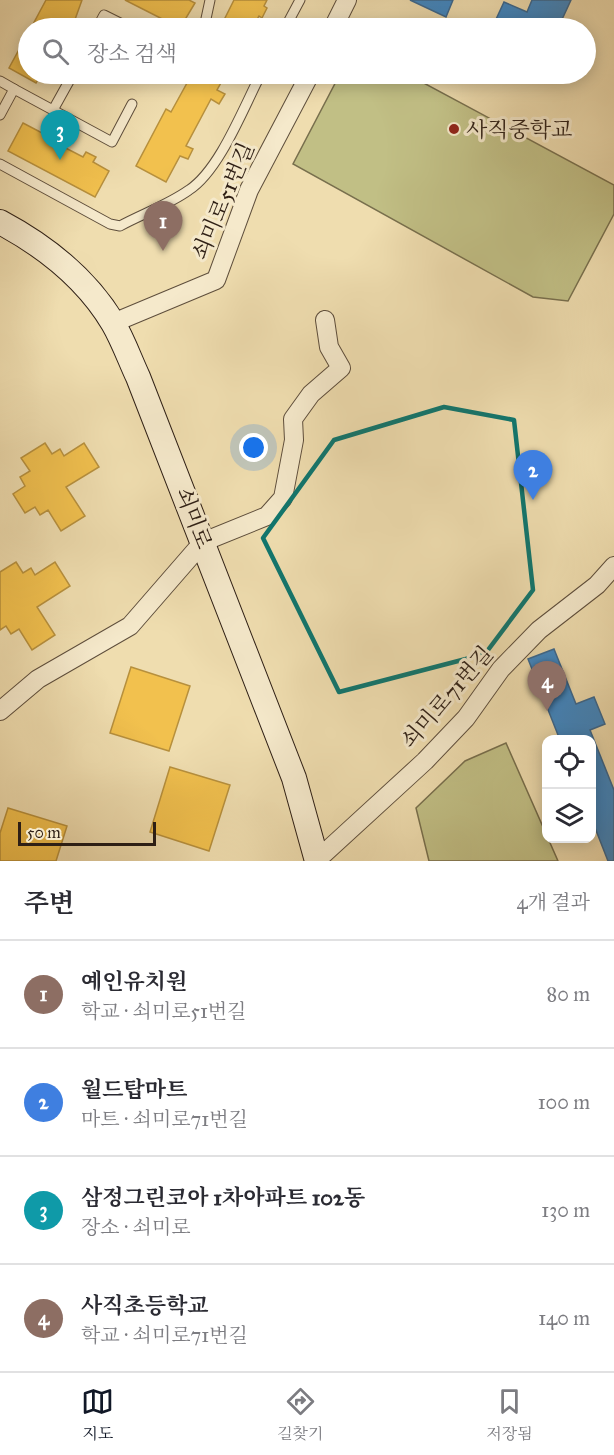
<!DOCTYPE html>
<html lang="ko">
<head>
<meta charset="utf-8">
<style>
	:root { --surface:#fff; --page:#f7f7f7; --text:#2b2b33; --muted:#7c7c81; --line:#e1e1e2; --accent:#111827 }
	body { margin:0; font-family:"IM FELL Great Primer","Noto Serif KR",serif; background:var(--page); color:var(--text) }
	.controls { position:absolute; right:18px; bottom:18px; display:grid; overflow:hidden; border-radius:12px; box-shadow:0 3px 15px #0003 }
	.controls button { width:54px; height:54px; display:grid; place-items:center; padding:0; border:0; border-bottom:2px solid var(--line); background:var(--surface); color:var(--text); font:30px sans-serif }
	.scale { position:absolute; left:18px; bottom:15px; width:138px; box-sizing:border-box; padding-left:6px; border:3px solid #2e1f15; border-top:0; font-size:16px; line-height:21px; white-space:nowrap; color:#2e1f15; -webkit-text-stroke:4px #f5e9cb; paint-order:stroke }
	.you { position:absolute; left:254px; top:448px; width:21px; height:21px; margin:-15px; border:4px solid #fff; border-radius:50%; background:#1a73e8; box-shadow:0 0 0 9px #1a73e833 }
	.badge { display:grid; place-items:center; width:39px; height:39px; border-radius:50%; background:var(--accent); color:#fff; font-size:20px; font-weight:700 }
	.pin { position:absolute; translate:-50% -50px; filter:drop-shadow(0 2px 3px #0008) }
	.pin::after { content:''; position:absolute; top:32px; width:21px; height:18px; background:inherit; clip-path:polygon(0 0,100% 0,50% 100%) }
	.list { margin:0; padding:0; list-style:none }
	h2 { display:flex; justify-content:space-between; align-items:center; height:78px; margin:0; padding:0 24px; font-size:26px }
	h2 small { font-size:20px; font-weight:400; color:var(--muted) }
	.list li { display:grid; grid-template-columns:39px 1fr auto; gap:18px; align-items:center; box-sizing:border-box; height:108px; padding:0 24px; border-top:2px solid var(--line) }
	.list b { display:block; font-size:22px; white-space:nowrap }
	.list p { margin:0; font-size:20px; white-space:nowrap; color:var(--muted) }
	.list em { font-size:20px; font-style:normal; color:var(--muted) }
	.icon { flex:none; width:33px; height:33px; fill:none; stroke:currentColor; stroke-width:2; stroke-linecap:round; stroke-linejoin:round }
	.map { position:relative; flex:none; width:614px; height:861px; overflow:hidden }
	.search { position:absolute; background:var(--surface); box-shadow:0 3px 15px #0003; left:18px; right:18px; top:18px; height:66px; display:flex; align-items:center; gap:15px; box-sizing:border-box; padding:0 21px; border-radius:33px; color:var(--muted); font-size:22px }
	.sheet { height:510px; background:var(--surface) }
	nav { display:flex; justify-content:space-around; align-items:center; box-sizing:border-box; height:84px; border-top:2px solid var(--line); background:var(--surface); font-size:16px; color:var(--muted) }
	nav a { display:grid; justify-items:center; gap:3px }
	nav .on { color:var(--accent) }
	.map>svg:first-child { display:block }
	.green { fill:#c1bf85; stroke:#786f4d; stroke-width:1.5 }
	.homes { fill:#f2c14e; stroke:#b7903d; stroke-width:1.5 }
	.schools { fill:#3f88c5; stroke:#3a6890; stroke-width:1.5 }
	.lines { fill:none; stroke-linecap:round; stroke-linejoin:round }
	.lane-casing { stroke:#5e4e3c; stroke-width:11 }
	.street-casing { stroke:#5e4e3c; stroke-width:20 }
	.secondary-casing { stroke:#2e1f15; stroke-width:26 }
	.lane { stroke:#f5e9cb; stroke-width:9 }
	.street { stroke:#f5e9cb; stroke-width:18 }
	.secondary { stroke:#f5e9cb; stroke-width:24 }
	.marked { fill:none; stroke:#0f766e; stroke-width:4.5; stroke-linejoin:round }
	.poi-dot { fill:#8f2418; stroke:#f5e9cb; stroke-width:2 }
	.labels { text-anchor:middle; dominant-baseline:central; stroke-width:6; stroke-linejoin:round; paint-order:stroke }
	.poi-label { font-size:22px; fill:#2e1f15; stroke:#f5e9cb; text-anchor:start }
	.street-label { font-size:22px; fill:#2e1f15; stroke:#f5e9cb }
</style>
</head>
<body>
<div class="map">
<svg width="614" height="861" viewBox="0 0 614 861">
	<rect width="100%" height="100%" fill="#efddaf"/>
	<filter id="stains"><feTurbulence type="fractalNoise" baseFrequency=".00333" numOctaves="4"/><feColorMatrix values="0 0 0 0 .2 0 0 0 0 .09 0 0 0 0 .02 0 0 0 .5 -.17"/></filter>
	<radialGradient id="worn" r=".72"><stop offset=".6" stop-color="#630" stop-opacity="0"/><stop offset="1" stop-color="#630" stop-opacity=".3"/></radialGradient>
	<!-- green -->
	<g class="green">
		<path d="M 340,74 L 407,74 L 614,185 L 614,214 L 568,301 L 533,297 L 293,164 Z"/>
		<path d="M 506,743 L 558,861 L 429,861 L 416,808 L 465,761 Z"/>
	</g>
	<!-- homes -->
	<g class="homes">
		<path d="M 46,0 L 82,0 L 73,25 L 69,22 L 66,28 L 31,28 Z"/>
		<path d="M 125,0 L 189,0 L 195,3 L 180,28 Z"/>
		<path d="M 234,0 L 267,0 L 264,6 L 267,8 L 262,18 L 259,16 L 252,28 L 234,28 L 223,22 Z"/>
		<path d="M 28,33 L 28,74 L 41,74 L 36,83 L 9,68 Z"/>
		<path d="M 192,74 L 226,74 L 217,90 L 225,94 L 219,104 L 211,99 L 186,146 L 193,149 L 188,159 L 180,156 L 166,182 L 136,166 L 166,109 L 171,112 Z"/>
		<path d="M 23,123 L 42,133 L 44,128 L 54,133 L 50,140 L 83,157 L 86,152 L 96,157 L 93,162 L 109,171 L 95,197 L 8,151 Z"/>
		<path d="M 45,443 L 52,454 L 60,449 L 64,456 L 84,443 L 99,467 L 66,487 L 85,516 L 61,531 L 48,510 L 40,515 L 35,507 L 25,513 L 13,494 L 25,486 L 20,477 L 30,471 L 21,458 Z"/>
		<path d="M 16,562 L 23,573 L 31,568 L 35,575 L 55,562 L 70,586 L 37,607 L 55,635 L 32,650 L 19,629 L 11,634 L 6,626 L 0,630 L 0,572 Z"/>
		<path d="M 131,667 L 190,686 L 169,751 L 110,733 Z"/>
		<path d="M 170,767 L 230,785 L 209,851 L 150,832 Z"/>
		<path d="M 8,808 L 67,826 L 56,861 L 0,861 L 0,833 Z"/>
	</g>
	<!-- schools -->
	<g class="schools">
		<path d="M 410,0 L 453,0 L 446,17 Z"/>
		<path d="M 532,0 L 571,0 L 559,26 L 565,28 L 492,28 L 504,2 L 527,12 Z"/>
		<path d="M 554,649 L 576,704 L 594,697 L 605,724 L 590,730 L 614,790 L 614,861 L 608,861 L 592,820 L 592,740 L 560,740 L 528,659 Z"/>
	</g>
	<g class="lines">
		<!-- lane casing -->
		<g class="lane-casing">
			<g id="lane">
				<path d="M 97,28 L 104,15 L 130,28"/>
				<path d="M 204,28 L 210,0"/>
				<path d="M 285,28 L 300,0"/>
				<path d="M 0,81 L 14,89 L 0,115"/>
				<path d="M 14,89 L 112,142 L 132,104"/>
				<path d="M 53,110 L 73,74"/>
				<path d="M 0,164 L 110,224 L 120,226 C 142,214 168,205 189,190 C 220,170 244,106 261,74"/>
			</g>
		</g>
		<!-- street casing -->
		<g class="street-casing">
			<g id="street">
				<path d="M 333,28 L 347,0"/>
				<path d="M 113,323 L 216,280 L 249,190 L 310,74"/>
				<path d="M 0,711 L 38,679 L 130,626 L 203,542 L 267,516 L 283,498 L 294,440 L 293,419 L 311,394 L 341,368 L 329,347 L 325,320"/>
				<path d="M 317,860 L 425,761 L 466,718 L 501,669 L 539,630 L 597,585 L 614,566"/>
			</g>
		</g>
		<!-- secondary casing -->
		<g class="secondary-casing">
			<path id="secondary" d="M 0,222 C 45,246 86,278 113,323 C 123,340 130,360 138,377 L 294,778 L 317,861"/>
		</g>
		<!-- lane -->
		<use href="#lane" class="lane"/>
		<!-- street -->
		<use href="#street" class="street"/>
		<!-- secondary -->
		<use href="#secondary" class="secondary"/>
	</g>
	<!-- marked area -->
	<path class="marked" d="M 444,407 L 514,420 L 533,590 L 485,654 L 339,692 L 263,538 L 334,440 Z"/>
	<!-- markers -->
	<circle class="poi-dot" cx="454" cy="129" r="6"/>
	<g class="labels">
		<!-- poi labels -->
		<g class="poi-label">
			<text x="466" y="129">사직중학교</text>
		</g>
		<!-- street labels -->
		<g class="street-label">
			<text transform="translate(223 201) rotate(-67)">쇠미로51번길</text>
			<text transform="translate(194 518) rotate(69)">쇠미로</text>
			<text transform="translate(447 697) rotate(-49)">쇠미로71번길</text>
		</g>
	</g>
	<rect width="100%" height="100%" filter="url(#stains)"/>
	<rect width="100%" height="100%" fill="url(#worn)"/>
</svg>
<div class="controls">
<button><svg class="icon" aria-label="locate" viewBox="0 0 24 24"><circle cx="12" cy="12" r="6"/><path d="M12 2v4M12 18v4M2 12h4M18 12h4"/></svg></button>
<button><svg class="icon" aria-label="layers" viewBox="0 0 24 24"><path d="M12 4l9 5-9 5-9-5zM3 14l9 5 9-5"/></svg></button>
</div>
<div class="scale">50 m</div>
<div class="you"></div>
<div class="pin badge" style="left:163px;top:251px;background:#8d6e63">1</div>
<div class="pin badge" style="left:533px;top:500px;background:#3f7fe0">2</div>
<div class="pin badge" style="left:60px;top:160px;background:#0f9aa8">3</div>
<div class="pin badge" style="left:547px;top:711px;background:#8d6e63">4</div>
<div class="search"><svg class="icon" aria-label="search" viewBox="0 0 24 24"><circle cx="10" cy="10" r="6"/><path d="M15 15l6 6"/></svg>장소 검색</div>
</div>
<section class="sheet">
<h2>주변<small>4개 결과</small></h2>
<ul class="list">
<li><span class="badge" style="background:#8d6e63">1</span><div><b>예인유치원</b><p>학교 · 쇠미로51번길</p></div><em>80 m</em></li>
<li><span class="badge" style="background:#3f7fe0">2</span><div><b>월드탑마트</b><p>마트 · 쇠미로71번길</p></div><em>100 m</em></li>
<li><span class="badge" style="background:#0f9aa8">3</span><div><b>삼정그린코아 1차아파트 102동</b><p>장소 · 쇠미로</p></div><em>130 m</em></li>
<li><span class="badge" style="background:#8d6e63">4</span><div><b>사직초등학교</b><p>학교 · 쇠미로71번길</p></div><em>140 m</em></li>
</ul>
</section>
<nav>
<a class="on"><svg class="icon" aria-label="map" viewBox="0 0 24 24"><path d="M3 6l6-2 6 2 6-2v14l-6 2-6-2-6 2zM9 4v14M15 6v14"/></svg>지도</a>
<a><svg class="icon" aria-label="directions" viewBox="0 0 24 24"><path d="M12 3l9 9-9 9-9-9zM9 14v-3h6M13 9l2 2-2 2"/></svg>길찾기</a>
<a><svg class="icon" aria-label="saved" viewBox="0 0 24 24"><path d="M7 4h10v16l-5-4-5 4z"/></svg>저장됨</a>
</nav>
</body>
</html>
